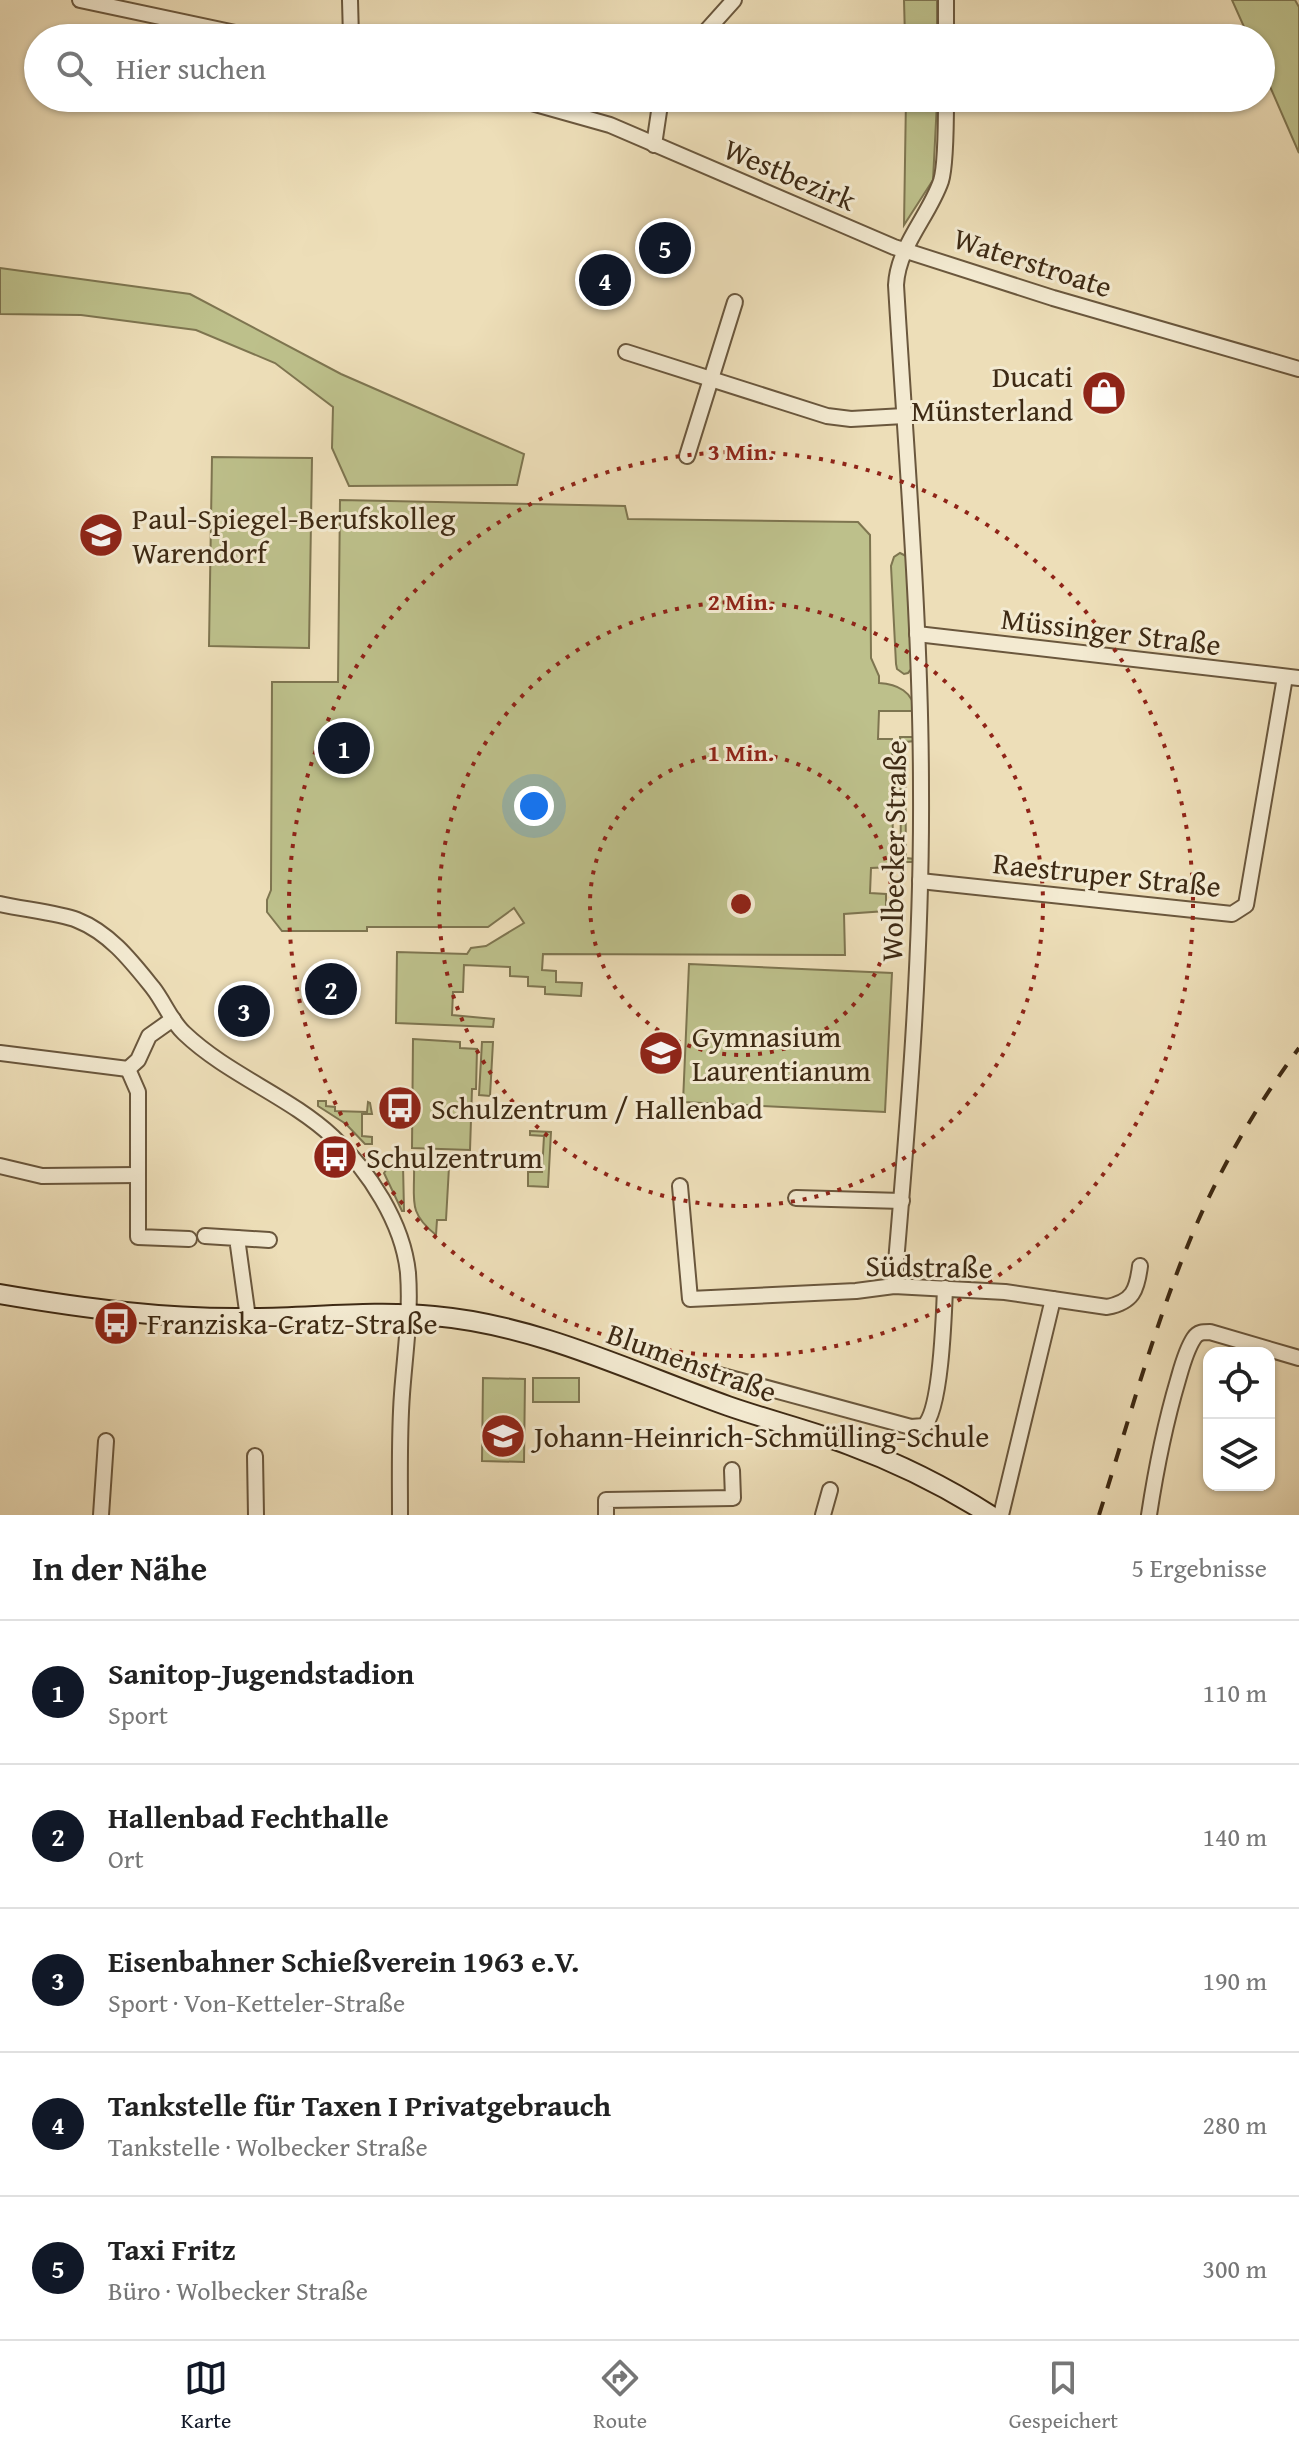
<!DOCTYPE html>
<html lang="de">
<head>
<meta charset="utf-8">
<style>
	:root { --surface:#fff; --page:#f6f6f6; --text:#222; --muted:#767676; --line:#e0e0e0; --accent:#111827 }
	body { margin:0; font-family:"Gentium Book Plus",serif; background:var(--page); color:var(--text) }
	.controls { position:absolute; right:24px; bottom:24px; display:grid; overflow:hidden; border-radius:16px; box-shadow:0 2px 6px #0004 }
	.controls button { width:72px; height:72px; display:grid; place-items:center; padding:0; border:0; border-bottom:2px solid var(--line); background:var(--surface); color:var(--text); font:40px sans-serif }
	.you { position:absolute; left:534px; top:806px; width:28px; height:28px; margin:-20px; border:6px solid #fff; border-radius:50%; background:#1a73e8; box-shadow:0 0 0 12px #1a73e833 }
	.badge { display:grid; place-items:center; width:52px; height:52px; border-radius:50%; background:var(--accent); color:#fff; font-size:26px; font-weight:700 }
	.pin { position:absolute; translate:-50% -50%; border:4px solid #fff; box-shadow:0 2px 8px #0006 }
	.list { margin:0; padding:0; list-style:none }
	h2 { display:flex; justify-content:space-between; align-items:center; height:104px; margin:0; padding:0 32px; font-size:34px }
	h2 small { font-size:26px; font-weight:400; color:var(--muted) }
	.list li { display:grid; grid-template-columns:52px 1fr auto; gap:24px; align-items:center; box-sizing:border-box; height:144px; padding:0 32px; border-top:2px solid var(--line) }
	.list b { display:block; font-size:30px; white-space:nowrap }
	.list p { margin:0; font-size:26px; white-space:nowrap; color:var(--muted) }
	.list em { font-size:26px; font-style:normal; color:var(--muted) }
	.icon { flex:none; width:44px; height:44px; fill:none; stroke:currentColor; stroke-width:2; stroke-linecap:round; stroke-linejoin:round }
	.map { position:relative; flex:none; width:1299px; height:1515px; overflow:hidden }
	.search { position:absolute; background:var(--surface); box-shadow:0 2px 6px #0004; left:24px; right:24px; top:24px; height:88px; display:flex; align-items:center; gap:20px; box-sizing:border-box; padding:0 28px; border-radius:44px; color:var(--muted); font-size:30px }
	.sheet { height:824px; background:var(--surface) }
	nav { display:flex; justify-content:space-around; align-items:center; box-sizing:border-box; height:112px; border-top:2px solid var(--line); background:var(--surface); font-size:22px; color:var(--muted) }
	nav a { display:grid; justify-items:center; gap:4px }
	nav .on { color:var(--accent) }
	.map>svg:first-child { display:block }
	.green { fill:#bdc08b; stroke:#7e7550; stroke-width:2 }
	.lines { fill:none; stroke-linecap:round; stroke-linejoin:round }
	.street-casing { stroke:#6a573d; stroke-width:18 }
	.secondary-casing { stroke:#3e2a14; stroke-width:22 }
	.street { stroke:#f3ead1; stroke-width:14 }
	.secondary { stroke:#f3ead1; stroke-width:18 }
	.rail { stroke:#3e2a14; stroke-width:4; stroke-dasharray:14 14; stroke-linecap:butt }
	.ring { fill:none; stroke:#8f2418; stroke-width:4; stroke-dasharray:4 8 }
	.labels { text-anchor:middle; dominant-baseline:central; stroke-width:6; stroke-linejoin:round; paint-order:stroke }
	.street-label { font-size:30px; fill:#3e2a14; stroke:#f3ead1 }
	.poi-label { font-size:30px; fill:#3e2a14; stroke:#f3ead1; text-anchor:start }
	.centre { fill:#8f2418; stroke:#f3ead1; stroke-width:4 }
	.ring-label { font-size:24px; text-anchor:middle; font-weight:bold; fill:#8f2418; stroke:#f3ead1; stroke-width:6; stroke-linejoin:round; paint-order:stroke }
</style>
</head>
<body>
<div class="map">
<svg width="1299" height="1515" viewBox="0 0 1299 1515">
	<rect width="100%" height="100%" fill="#eddeb8"/>
	<filter id="stains"><feTurbulence type="fractalNoise" baseFrequency=".0025" numOctaves="4"/><feColorMatrix values="0 0 0 0 .2 0 0 0 0 .09 0 0 0 0 .02 0 0 0 .5 -.17"/></filter>
	<radialGradient id="worn" r=".72"><stop offset=".6" stop-color="#630" stop-opacity="0"/><stop offset="1" stop-color="#630" stop-opacity=".3"/></radialGradient>
	<!-- green -->
	<g class="green">
		<path d="M 904,0 L 937,0 L 937,38 L 905,38 Z"/>
		<path d="M 1232,0 L 1295,0 L 1299,7 L 1299,153 L 1261,66 L 1261,38 L 1249,38 Z"/>
		<path d="M 906,98 L 937,98 L 937,102 L 933,180 L 904,225 Z"/>
		<path d="M 0,268 L 190,294 L 341,374 L 524,454 L 517,485 L 349,486 L 332,448 L 333,407 L 275,363 L 196,330 L 81,315 L 0,314 Z"/>
		<path d="M 212,457 L 312,458 L 309,648 L 209,646 Z"/>
		<path d="M 340,500 L 625,506 L 628,519 L 858,522 L 870,535 L 871,658 L 879,676 L 879,683 C 897,684 914,692 914,711 L 879,711 L 878,739 L 892,739 L 893,867 L 871,868 L 870,893 L 886,894 L 886,911 L 844,914 L 845,955 L 543,954 L 542,970 L 556,971 L 556,982 L 582,983 L 581,996 L 545,994 L 545,987 L 528,986 L 528,977 L 510,976 L 510,967 L 464,965 L 463,992 L 453,992 L 452,1015 L 494,1019 L 493,1027 L 396,1023 L 397,952 L 467,954 L 471,948 L 486,946 L 524,923 L 514,908 L 488,927 L 367,927 L 367,931 L 282,931 L 267,912 L 267,900 L 271,890 L 272,682 L 338,682 Z"/>
		<path d="M 900,553 L 906,556 L 907,561 L 913,667 L 908,673 L 904,674 L 897,669 L 896,664 L 891,566 L 894,557 Z"/>
		<path d="M 900,737 L 915,737 L 915,741 L 905,742 L 906,858 L 915,859 L 915,862 L 901,862 Z"/>
		<path d="M 689,964 L 892,973 L 885,1112 L 683,1102 Z"/>
		<path d="M 413,1039 L 460,1042 L 460,1048 L 477,1049 L 476,1089 L 472,1089 L 470,1150 L 412,1148 Z"/>
		<path d="M 482,1042 L 493,1042 L 490,1096 L 479,1095 Z"/>
		<path d="M 318,1101 L 326,1101 L 326,1106 L 335,1107 L 335,1111 L 367,1112 L 368,1102 L 370,1103 L 372,1114 L 362,1114 L 362,1136 L 372,1137 L 372,1144 L 365,1144 L 346,1124 L 318,1106 Z"/>
		<path d="M 530,1131 L 551,1132 L 548,1187 L 528,1186 L 528,1172 L 542,1172 L 544,1136 L 530,1135 Z"/>
		<path d="M 403,1164 L 404,1211 L 402,1211 L 384,1173 L 387,1169 Z"/>
		<path d="M 414,1166 L 449,1167 L 446,1220 L 437,1220 L 436,1235 C 407,1212 415,1200 414,1166 Z"/>
		<path d="M 483,1378 L 525,1379 L 524,1462 L 482,1461 Z"/>
		<rect x="533" y="1378" width="46" height="24"/>
	</g>
	<g class="lines">
		<!-- street casing -->
		<g class="street-casing">
			<g id="street">
				<path d="M 80,0 L 259,38"/>
				<path d="M 350,0 L 351,38"/>
				<path d="M 946,0 L 946,38"/>
				<path d="M 700,38 L 734,0"/>
				<path d="M 514,98 L 610,125 L 894,247 L 1053,298 L 1299,369"/>
				<path d="M 654,145 L 661,98"/>
				<path d="M 626,352 L 827,416 L 851,419 L 904,416"/>
				<path d="M 687,456 L 735,302"/>
				<path d="M 917,634 L 1299,678"/>
				<path d="M 920,881 L 1232,914 L 1246,905 L 1285,677"/>
				<path d="M 0,904 C 21,909 59,913 77,920 C 110,933 132,962 153,988 C 164,1002 171,1021 184,1033 C 228,1075 289,1096 333,1137 C 369,1171 403,1223 408,1273 C 411,1314 405,1353 402,1394 C 399,1434 400,1475 400,1515"/>
				<path d="M 0,1053 L 128,1069"/>
				<path d="M 128,1069 L 138,1092 L 138,1237 L 189,1239"/>
				<path d="M 128,1069 L 138,1060 L 149,1036 L 173,1019"/>
				<path d="M 0,1166 L 42,1176 L 137,1175"/>
				<path d="M 680,1186 L 690,1299 L 856,1291 L 894,1286 L 1005,1292 L 1107,1307 C 1133,1302 1137,1290 1140,1266"/>
				<path d="M 796,1198 L 902,1201"/>
				<path d="M 205,1236 L 237,1238 L 248,1318"/>
				<path d="M 237,1238 L 269,1240"/>
				<path d="M 894,1286 C 908,1122 922,957 921,792 C 921,623 906,454 896,285 C 898,246 929,216 941,181 C 946,165 946,116 946,98"/>
				<path d="M 719,1375 L 911,1427 L 924,1426 C 941,1410 944,1314 945,1288"/>
				<path d="M 255,1456 L 256,1515"/>
				<path d="M 101,1515 L 106,1441"/>
				<path d="M 606,1515 L 606,1500 L 733,1498 L 732,1470"/>
				<path d="M 823,1515 L 830,1490"/>
				<path d="M 1001,1515 L 1053,1299"/>
				<path d="M 1149,1515 C 1156,1469 1165,1424 1178,1380 C 1182,1366 1186,1350 1194,1338 C 1198,1332 1203,1332 1210,1332 L 1299,1358"/>
			</g>
		</g>
		<!-- secondary casing -->
		<g class="secondary-casing">
			<path id="secondary" d="M 0,1294 C 82,1308 164,1319 247,1318 C 309,1318 372,1310 434,1316 C 537,1325 632,1372 728,1406 C 768,1420 809,1430 849,1445 C 898,1463 946,1487 990,1515"/>
		</g>
		<!-- street -->
		<use href="#street" class="street"/>
		<!-- secondary -->
		<use href="#secondary" class="secondary"/>
		<!-- rail -->
		<path class="rail" d="M 1099,1515 C 1130,1417 1157,1315 1198,1221 C 1225,1160 1259,1102 1299,1048"/>
	</g>
	<!-- distance rings -->
	<g class="ring">
		<circle cx="741" cy="904" r="151"/>
		<circle cx="741" cy="904" r="302"/>
		<circle cx="741" cy="904" r="452"/>
	</g>
	<!-- icons -->
	<defs>
		<g id="shop-disc" transform="scale(2.3)"><circle r="9.5" fill="#8f2418" stroke="#f3ead1"/><path d="M-5-2.5h2.3a2.7 3.5 0 0 1 5.4 0H5L5.5 6h-11ZM-1.5-2.5h3a1.5 2.3 0 0 0-3 0Z" fill="#fff"/></g>
		<g id="school-disc" transform="scale(2.3)"><circle r="9.5" fill="#8f2418" stroke="#f3ead1"/><path d="M0-5L7-2L0 1L-7-2ZM-4 1L0 2.5L4 1V4Q0 6-4 4Z" fill="#fff"/></g>
		<g id="bus-disc" transform="scale(2.3)"><circle r="9.5" fill="#8f2418" stroke="#f3ead1"/><path d="M-5-6H5V4H4V6H2V4H-2V6H-4V4H-5ZM-3.5-4V0h7V-4ZM-3.5 1.2v1.5H-2V1.2ZM2 1.2v1.5H3.5V1.2Z" fill="#fff"/></g>
	</defs>
	<g fill-rule="evenodd">
		<use href="#shop-disc" x="1104" y="393"/>
		<use href="#school-disc" x="101" y="535"/>
		<use href="#school-disc" x="661" y="1053"/>
		<use href="#bus-disc" x="400" y="1108"/>
		<use href="#bus-disc" x="335" y="1157"/>
		<use href="#bus-disc" x="116" y="1323"/>
		<use href="#school-disc" x="503" y="1436"/>
	</g>
	<g class="labels">
		<!-- street labels -->
		<g class="street-label">
			<text transform="translate(790 174) rotate(23)">Westbezirk</text>
			<text transform="translate(1033 262) rotate(18)">Waterstroate</text>
			<text transform="translate(1111 631) rotate(7)">Müssinger Straße</text>
			<text transform="translate(893 851) rotate(-89)">Wolbecker Straße</text>
			<text transform="translate(1107 874) rotate(6)">Raestruper Straße</text>
			<text transform="translate(929 1266) rotate(1)">Südstraße</text>
			<text transform="translate(692 1362) rotate(20)">Blumenstraße</text>
		</g>
		<!-- poi labels -->
		<g class="poi-label">
			<text x="1073" y="376" text-anchor="end">Ducati<tspan x="1073" dy="34">Münsterland</tspan></text>
			<text x="132" y="518">Paul-Spiegel-Berufskolleg<tspan x="132" dy="34">Warendorf</tspan></text>
			<text x="692" y="1036">Gymnasium<tspan x="692" dy="34">Laurentianum</tspan></text>
			<text x="431" y="1108">Schulzentrum / Hallenbad</text>
			<text x="366" y="1157">Schulzentrum</text>
			<text x="147" y="1323">Franziska-Cratz-Straße</text>
			<text x="534" y="1436">Johann-Heinrich-Schmülling-Schule</text>
		</g>
	</g>
	<circle cx="741" cy="904" r="12" class="centre"/>
	<g class="ring-label">
		<text x="741" y="460">3 Min.</text>
		<text x="741" y="610">2 Min.</text>
		<text x="741" y="761">1 Min.</text>
	</g>
	<rect width="100%" height="100%" filter="url(#stains)"/>
	<rect width="100%" height="100%" fill="url(#worn)"/>
</svg>
<div class="controls">
<button><svg class="icon" aria-label="locate" viewBox="0 0 24 24"><circle cx="12" cy="12" r="6"/><path d="M12 2v4M12 18v4M2 12h4M18 12h4"/></svg></button>
<button><svg class="icon" aria-label="layers" viewBox="0 0 24 24"><path d="M12 4l9 5-9 5-9-5zM3 14l9 5 9-5"/></svg></button>
</div>
<div class="you"></div>
<div class="pin badge" style="left:344px;top:748px">1</div>
<div class="pin badge" style="left:331px;top:989px">2</div>
<div class="pin badge" style="left:244px;top:1011px">3</div>
<div class="pin badge" style="left:605px;top:280px">4</div>
<div class="pin badge" style="left:665px;top:248px">5</div>
<div class="search"><svg class="icon" aria-label="search" viewBox="0 0 24 24"><circle cx="10" cy="10" r="6"/><path d="M15 15l6 6"/></svg>Hier suchen</div>
</div>
<section class="sheet">
<h2>In der Nähe<small>5 Ergebnisse</small></h2>
<ul class="list">
<li><span class="badge">1</span><div><b>Sanitop-Jugendstadion</b><p>Sport</p></div><em>110 m</em></li>
<li><span class="badge">2</span><div><b>Hallenbad Fechthalle</b><p>Ort</p></div><em>140 m</em></li>
<li><span class="badge">3</span><div><b>Eisenbahner Schießverein 1963 e.V.</b><p>Sport · Von-Ketteler-Straße</p></div><em>190 m</em></li>
<li><span class="badge">4</span><div><b>Tankstelle für Taxen I Privatgebrauch</b><p>Tankstelle · Wolbecker Straße</p></div><em>280 m</em></li>
<li><span class="badge">5</span><div><b>Taxi Fritz</b><p>Büro · Wolbecker Straße</p></div><em>300 m</em></li>
</ul>
</section>
<nav>
<a class="on"><svg class="icon" aria-label="map" viewBox="0 0 24 24"><path d="M3 6l6-2 6 2 6-2v14l-6 2-6-2-6 2zM9 4v14M15 6v14"/></svg>Karte</a>
<a><svg class="icon" aria-label="directions" viewBox="0 0 24 24"><path d="M12 3l9 9-9 9-9-9zM9 14v-3h6M13 9l2 2-2 2"/></svg>Route</a>
<a><svg class="icon" aria-label="saved" viewBox="0 0 24 24"><path d="M7 4h10v16l-5-4-5 4z"/></svg>Gespeichert</a>
</nav>
</body>
</html>
